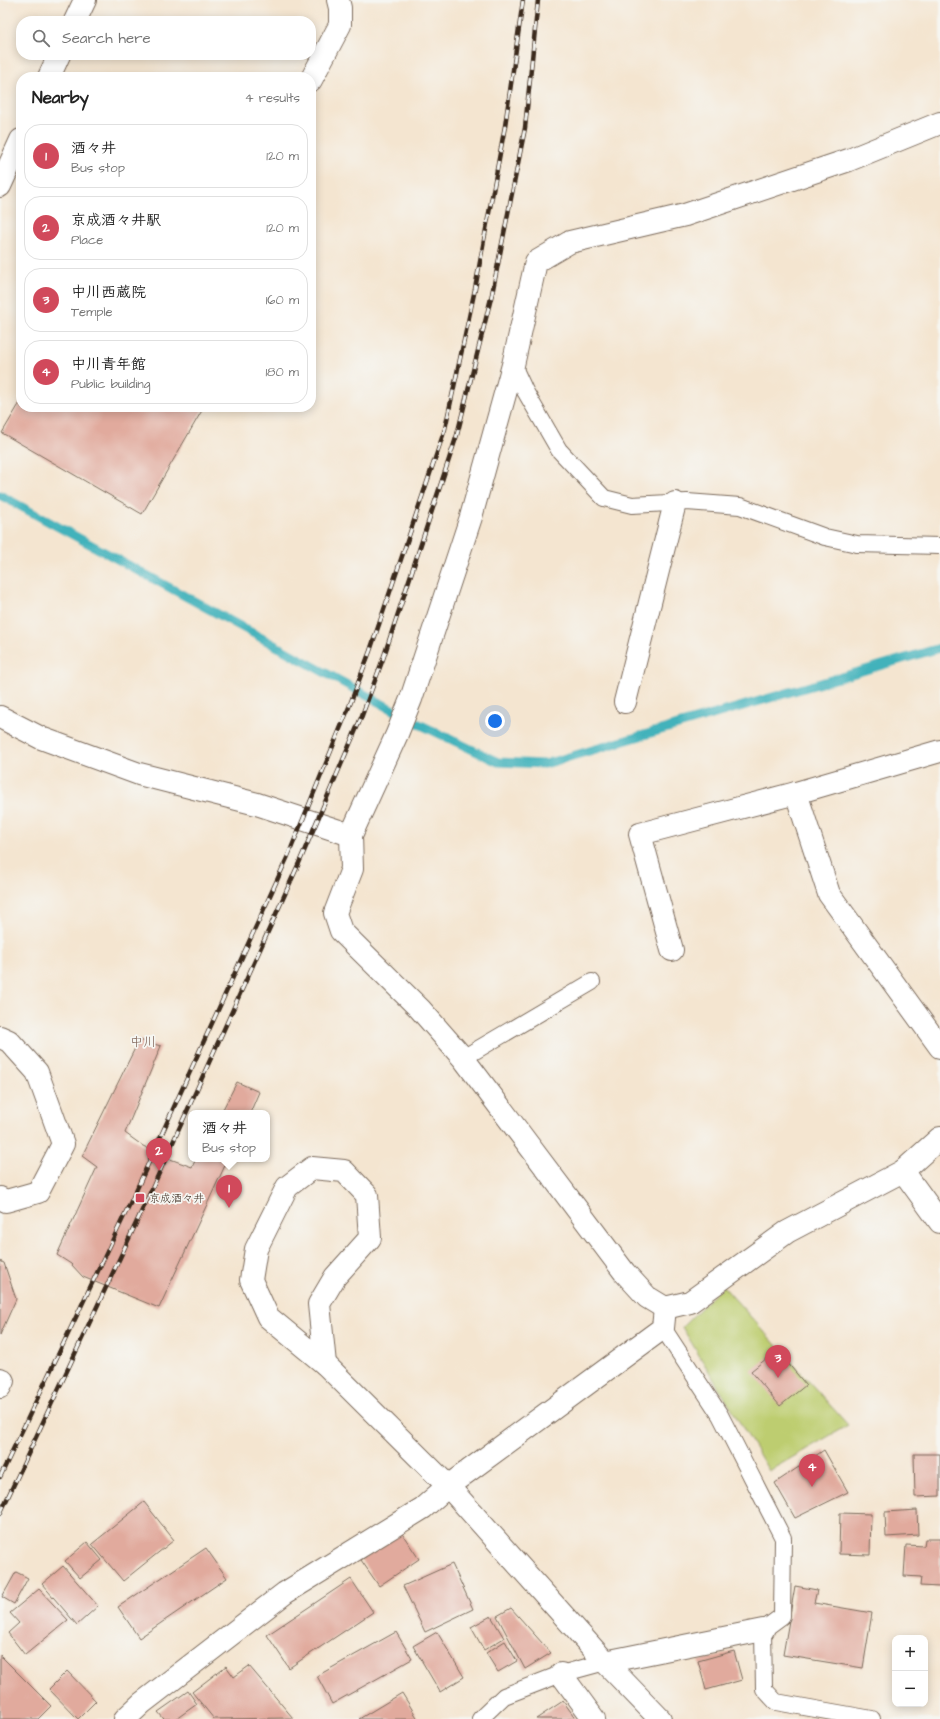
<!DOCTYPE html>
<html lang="en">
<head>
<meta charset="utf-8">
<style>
	:root { --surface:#fff; --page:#f6f6f6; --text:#222; --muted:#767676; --line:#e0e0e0; --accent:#d1495b }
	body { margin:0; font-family:"Architects Daughter","Klee One",sans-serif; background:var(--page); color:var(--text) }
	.controls { position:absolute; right:12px; bottom:12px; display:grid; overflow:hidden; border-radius:8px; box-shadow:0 2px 10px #0003 }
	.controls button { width:36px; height:36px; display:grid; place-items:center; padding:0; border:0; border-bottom:1px solid var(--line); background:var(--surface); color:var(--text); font:20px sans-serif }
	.you { position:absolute; left:495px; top:721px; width:14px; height:14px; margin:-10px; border:3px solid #fff; border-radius:50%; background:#1a73e8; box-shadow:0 0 0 6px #1a73e833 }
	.badge { display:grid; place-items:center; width:26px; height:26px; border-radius:50%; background:var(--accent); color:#fff; font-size:13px; font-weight:700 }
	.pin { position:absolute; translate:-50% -33px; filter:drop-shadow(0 1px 2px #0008) }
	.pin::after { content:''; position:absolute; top:21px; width:14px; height:12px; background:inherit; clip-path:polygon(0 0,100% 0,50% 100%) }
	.popup { position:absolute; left:188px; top:1110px; width:82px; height:52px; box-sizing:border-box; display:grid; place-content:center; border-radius:8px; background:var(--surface); filter:drop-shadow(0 1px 3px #0005); font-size:13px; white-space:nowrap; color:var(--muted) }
	.popup b { font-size:15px; color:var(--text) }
	.popup::after { content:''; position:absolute; left:50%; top:100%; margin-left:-8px; border:8px solid transparent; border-top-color:var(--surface) }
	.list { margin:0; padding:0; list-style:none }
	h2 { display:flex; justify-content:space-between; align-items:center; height:52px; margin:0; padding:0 16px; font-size:17px }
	h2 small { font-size:13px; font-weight:400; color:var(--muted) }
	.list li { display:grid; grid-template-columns:26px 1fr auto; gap:12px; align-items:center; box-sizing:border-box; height:64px; margin:0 8px 8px; padding:0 8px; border:1px solid var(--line); border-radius:16px }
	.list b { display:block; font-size:15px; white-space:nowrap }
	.list p { margin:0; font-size:13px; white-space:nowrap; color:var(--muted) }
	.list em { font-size:13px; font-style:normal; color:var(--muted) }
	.icon { flex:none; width:22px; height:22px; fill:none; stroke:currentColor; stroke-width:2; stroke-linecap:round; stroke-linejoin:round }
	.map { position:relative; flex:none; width:940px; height:1719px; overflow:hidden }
	.search { position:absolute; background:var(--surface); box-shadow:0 2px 10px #0003; left:16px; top:16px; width:300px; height:44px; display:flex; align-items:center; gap:10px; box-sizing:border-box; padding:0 14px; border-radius:16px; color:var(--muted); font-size:15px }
	.panel { position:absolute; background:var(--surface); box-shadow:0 2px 10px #0003; left:16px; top:72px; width:300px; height:340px; border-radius:16px }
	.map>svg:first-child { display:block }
	.green { fill:#bdcd70; stroke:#7c7c47 }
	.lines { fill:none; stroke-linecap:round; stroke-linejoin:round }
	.stream { stroke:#42b2bb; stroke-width:9 }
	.building { fill:#e1aa9d }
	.service-casing { stroke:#7c6b5c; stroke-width:18 }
	.minor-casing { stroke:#7c6b5c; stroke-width:24 }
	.tertiary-casing { stroke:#7c6b5c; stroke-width:24 }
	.secondary-casing { stroke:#7c6b5c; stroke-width:24 }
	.service { stroke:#fff; stroke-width:16 }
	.minor { stroke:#fff; stroke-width:22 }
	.tertiary { stroke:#fff; stroke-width:22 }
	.secondary { stroke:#fff; stroke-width:22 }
	.rail-casing { stroke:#3b2a1e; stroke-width:4.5 }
	.rail { stroke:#f6f6f2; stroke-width:3; stroke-dasharray:9; stroke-linecap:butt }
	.poi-dot { fill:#d1495b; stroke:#f6f6f2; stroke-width:1.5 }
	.labels { text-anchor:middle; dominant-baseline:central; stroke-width:3.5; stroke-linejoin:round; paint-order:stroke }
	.poi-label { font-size:11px; fill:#3b2a1e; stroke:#f6f6f2; text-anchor:start }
	.quarter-label { font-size:13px; fill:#75574a; stroke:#f6f6f2 }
</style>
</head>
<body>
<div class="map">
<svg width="940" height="1719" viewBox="0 0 940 1719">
	<rect width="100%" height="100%" fill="#f6f6f2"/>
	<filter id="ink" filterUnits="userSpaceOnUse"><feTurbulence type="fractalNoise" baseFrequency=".025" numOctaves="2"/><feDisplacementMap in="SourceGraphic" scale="8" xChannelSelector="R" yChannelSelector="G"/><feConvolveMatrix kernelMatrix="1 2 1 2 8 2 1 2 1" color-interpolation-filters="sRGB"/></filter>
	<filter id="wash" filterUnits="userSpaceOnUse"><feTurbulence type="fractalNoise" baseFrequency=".012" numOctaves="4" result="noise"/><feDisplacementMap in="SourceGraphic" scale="16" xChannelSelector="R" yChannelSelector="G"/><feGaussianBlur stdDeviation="0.9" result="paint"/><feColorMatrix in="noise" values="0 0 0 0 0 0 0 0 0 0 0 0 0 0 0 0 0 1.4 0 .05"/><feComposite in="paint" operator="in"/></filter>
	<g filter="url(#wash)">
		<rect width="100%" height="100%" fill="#f4e5d0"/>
		<!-- green -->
		<path class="green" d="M 723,1286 L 848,1425 L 769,1471 L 682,1327 Z"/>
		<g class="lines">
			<!-- stream -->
			<path class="stream" d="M 0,495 L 419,724 L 498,762 L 545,764 L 940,648"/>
		</g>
		<g id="blocks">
			<!-- building -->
			<g class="building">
				<path d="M 21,401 L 21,407 L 204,407 L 142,514 L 2,433 Z"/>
				<path d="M 139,1040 L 161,1046 L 125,1133 L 143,1146 L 170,1159 L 192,1167 L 196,1159 L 228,1159 L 159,1308 L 83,1277 L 71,1264 L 57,1255 L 97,1167 L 82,1156 Z"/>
				<path d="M 237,1082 L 259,1092 L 250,1113 L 221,1113 Z"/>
				<path d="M 0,1261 L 4,1263 L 16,1299 L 0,1335 Z"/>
				<path d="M 777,1350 L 806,1385 L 780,1406 L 751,1371 Z"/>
				<path d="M 824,1450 L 848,1492 L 795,1518 L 775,1483 Z"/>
				<path d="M 914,1454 L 940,1454 L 940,1496 L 915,1497 Z"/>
				<path d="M 144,1502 L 174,1540 L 123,1581 L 92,1544 Z"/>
				<path d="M 917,1510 L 918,1535 L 886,1537 L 885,1512 Z"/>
				<path d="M 840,1513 L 871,1514 L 870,1555 L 839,1554 Z"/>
				<path d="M 401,1532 L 419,1559 L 379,1586 L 361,1560 Z"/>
				<path d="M 925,1539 L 940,1539 L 940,1587 L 920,1586 L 921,1577 L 904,1576 L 906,1545 L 924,1546 Z"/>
				<path d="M 87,1542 L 102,1560 L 80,1578 L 65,1561 Z"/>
				<path d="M 206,1548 L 227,1578 L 139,1638 L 118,1607 Z"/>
				<path d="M 452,1564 L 473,1609 L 425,1632 L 403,1586 Z"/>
				<path d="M 63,1566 L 98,1606 L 77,1625 L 42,1584 Z"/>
				<path d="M 16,1572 L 28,1578 L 14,1604 L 2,1597 Z"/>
				<path d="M 351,1579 L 373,1612 L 289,1668 L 267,1635 Z"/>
				<path d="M 795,1586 L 817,1590 L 814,1603 L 872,1613 L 863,1668 L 783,1655 Z"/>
				<path d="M 39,1589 L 68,1620 L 25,1655 L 8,1633 L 19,1623 L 10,1613 Z"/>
				<path d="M 511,1608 L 551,1653 L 525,1669 L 497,1616 Z"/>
				<path d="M 491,1616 L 504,1638 L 484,1650 L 471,1627 Z"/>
				<path d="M 396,1632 L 412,1659 L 332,1704 L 317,1676 Z"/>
				<path d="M 437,1632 L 464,1677 L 440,1692 L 413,1646 Z"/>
				<path d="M 505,1641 L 517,1661 L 498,1672 L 486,1653 Z"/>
				<path d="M 734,1651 L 742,1680 L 706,1690 L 698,1661 Z"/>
				<path d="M 0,1655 L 51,1706 L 38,1719 L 0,1719 Z"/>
				<path d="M 226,1666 L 234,1677 L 249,1666 L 293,1718 L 214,1719 L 192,1692 Z"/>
				<path d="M 67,1671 L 96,1701 L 78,1719 L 49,1689 Z"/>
				<path d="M 188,1691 L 197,1704 L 176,1719 L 164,1719 L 158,1712 Z"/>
				<path d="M 402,1693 L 418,1719 L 359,1719 Z"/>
				<path d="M 563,1701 L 576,1719 L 536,1719 Z"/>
			</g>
		</g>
	</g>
	<g filter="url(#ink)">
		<use href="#blocks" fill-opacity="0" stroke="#7c6b5c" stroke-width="1"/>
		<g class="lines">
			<!-- service casing -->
			<g class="service-casing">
				<g id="service">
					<path d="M 513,365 L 525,391 L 559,450 L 604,498 L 632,505 L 687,502 L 740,506 L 825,537 L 857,544 L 940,546"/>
					<path d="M 463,1058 L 592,982"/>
					<path d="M 663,1328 L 720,1415 L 783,1538 L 782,1616 L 763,1630 L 764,1689 L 776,1702 L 872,1719"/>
					<path d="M 480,1719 L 504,1696 L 561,1674 L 605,1662"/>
				</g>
			</g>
			<!-- minor casing -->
			<g class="minor-casing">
				<g id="minor">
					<path d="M 311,80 L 340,25 L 340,8 L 338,0"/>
					<path d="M 940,123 L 849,160 L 685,215 L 570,242 L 536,262 L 513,365 L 471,517 L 411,699 L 397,734 L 351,835 L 352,869 L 335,913 L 341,931 L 420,1009 L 463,1058 L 625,1273 L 647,1297 L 665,1308 L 690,1302 L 787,1232 L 903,1171 L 940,1138"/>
					<path d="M 625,702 L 675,503"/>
					<path d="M 0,717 L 41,738 L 139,774 L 257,804 L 351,835"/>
					<path d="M 796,793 L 829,894 L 940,1047"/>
					<path d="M 672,950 L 640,834 L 796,793 L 940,751"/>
					<path d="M 0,1037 L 9,1041 L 37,1072 L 63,1144 L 38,1192 L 6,1201 L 0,1198"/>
					<path d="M 312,1168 L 344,1171 L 367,1195 L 370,1238 L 335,1277 L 319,1304 L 325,1364 L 268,1317 L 251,1280 L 256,1249 L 287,1187 Z"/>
					<path d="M 903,1171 L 940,1222"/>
					<path d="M 0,1379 L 3,1381 L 0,1387"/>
					<path d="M 605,1662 L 763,1630"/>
					<path d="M 561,1674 L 594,1719"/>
					<path d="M 125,1719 L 142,1703 L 285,1593 L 423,1508 L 448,1486 L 663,1328 L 665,1308"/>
				</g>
			</g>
			<!-- tertiary casing -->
			<g class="tertiary-casing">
				<path id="tertiary" d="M 325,1364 L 448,1486 L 605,1662 L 660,1719"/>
			</g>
			<!-- secondary casing -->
			<g class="secondary-casing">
				<g id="secondary">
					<path d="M 75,21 L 85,0"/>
					<path d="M 49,77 L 59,55"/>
					<path d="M 0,186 L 21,140"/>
				</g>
			</g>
			<!-- service -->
			<use href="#service" class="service"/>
			<!-- minor -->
			<use href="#minor" class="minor"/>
			<!-- tertiary -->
			<use href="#tertiary" class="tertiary"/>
			<!-- secondary -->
			<use href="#secondary" class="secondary"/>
			<!-- rail casing -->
			<g class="rail-casing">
				<g id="rail">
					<path d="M 0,1477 L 134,1195 L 288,856 L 349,707 L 370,651 L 445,429 L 475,289 L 505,126 L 523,0"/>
					<path d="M 0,1514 L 146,1202 L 299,863 L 361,718 L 383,659 L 457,435 L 492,294 L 525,128 L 538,0"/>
				</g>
			</g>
			<!-- rail -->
			<use href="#rail" class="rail"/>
		</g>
	</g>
	<!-- markers -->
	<rect class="poi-dot" x="135" y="1193" width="10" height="10" rx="2"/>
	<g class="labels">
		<!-- poi labels -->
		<g class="poi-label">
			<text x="149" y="1198">京成酒々井</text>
		</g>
		<!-- quarter labels -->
		<g class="quarter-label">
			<text x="143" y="1042">中川</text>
		</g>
	</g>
</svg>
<div class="controls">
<button>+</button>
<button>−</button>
</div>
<div class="you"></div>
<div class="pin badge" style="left:229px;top:1208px">1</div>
<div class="popup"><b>酒々井</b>Bus stop</div>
<div class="pin badge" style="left:159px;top:1171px">2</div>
<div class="pin badge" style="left:778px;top:1378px">3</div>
<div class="pin badge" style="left:812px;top:1487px">4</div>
<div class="search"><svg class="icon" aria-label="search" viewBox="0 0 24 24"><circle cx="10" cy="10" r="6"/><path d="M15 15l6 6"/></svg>Search here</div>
<section class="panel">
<h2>Nearby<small>4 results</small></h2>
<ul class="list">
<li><span class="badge">1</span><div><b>酒々井</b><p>Bus stop</p></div><em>120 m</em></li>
<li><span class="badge">2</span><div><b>京成酒々井駅</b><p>Place</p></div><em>120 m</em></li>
<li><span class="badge">3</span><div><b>中川西蔵院</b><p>Temple</p></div><em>160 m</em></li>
<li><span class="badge">4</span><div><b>中川青年館</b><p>Public building</p></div><em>180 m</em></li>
</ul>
</section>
</div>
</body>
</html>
